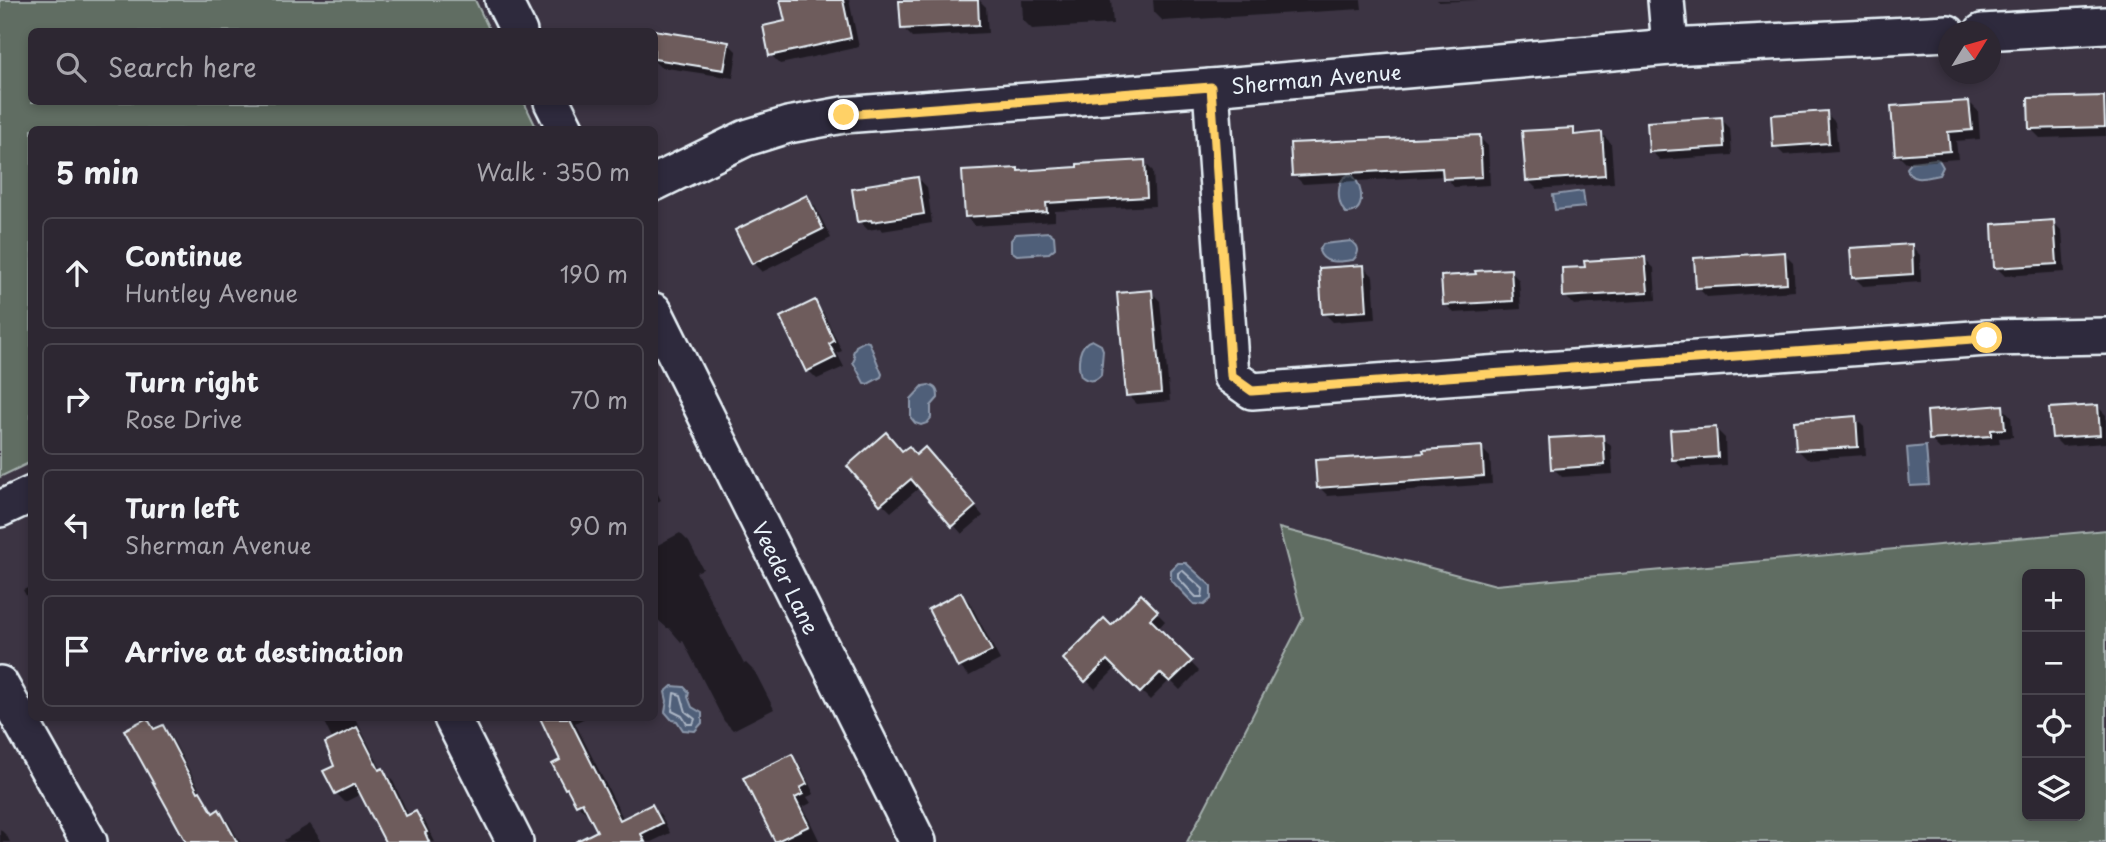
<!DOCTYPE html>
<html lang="en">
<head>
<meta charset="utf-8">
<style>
	:root { --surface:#2d2732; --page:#352f3a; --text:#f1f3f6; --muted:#a7a5ac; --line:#48444d }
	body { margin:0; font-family:"Playpen Sans",sans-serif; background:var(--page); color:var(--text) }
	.controls { position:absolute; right:21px; bottom:21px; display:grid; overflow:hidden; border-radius:10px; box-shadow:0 4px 10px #0003 }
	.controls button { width:63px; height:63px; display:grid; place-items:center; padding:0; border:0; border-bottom:2px solid var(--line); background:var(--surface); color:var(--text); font:35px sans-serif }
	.compass { position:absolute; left:1938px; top:21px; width:63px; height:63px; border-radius:50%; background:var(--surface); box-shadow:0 4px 10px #0003; rotate:53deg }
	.stop { position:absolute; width:21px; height:21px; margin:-16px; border:5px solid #ffd166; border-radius:50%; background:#fff }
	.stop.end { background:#ffd166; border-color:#fff; box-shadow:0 2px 7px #0008 }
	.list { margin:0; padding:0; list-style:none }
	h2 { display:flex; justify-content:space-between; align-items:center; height:91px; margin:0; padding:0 28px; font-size:30px }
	h2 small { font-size:23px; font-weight:400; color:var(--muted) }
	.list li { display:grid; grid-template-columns:46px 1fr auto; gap:21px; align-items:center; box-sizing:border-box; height:112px; margin:0 14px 14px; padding:0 14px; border:2px solid var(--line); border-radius:10px }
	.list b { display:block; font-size:26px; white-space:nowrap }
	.list p { margin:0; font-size:23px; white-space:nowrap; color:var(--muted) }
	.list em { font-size:23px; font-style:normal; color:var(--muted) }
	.icon { flex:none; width:38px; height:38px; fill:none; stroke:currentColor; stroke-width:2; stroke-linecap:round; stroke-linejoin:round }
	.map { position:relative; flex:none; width:2106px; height:842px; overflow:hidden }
	.search { position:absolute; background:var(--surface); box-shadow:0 4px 10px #0003; left:28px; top:28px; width:630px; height:77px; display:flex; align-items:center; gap:18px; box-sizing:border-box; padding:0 24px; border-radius:10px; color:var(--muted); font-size:26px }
	.panel { position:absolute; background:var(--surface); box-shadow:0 4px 10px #0003; left:28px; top:126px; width:630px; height:595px; border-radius:10px }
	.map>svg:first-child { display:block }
	.green { fill:#616d62; stroke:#a4afad; stroke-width:2; fill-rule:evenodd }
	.water { fill:#505e79; stroke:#8d99ac; stroke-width:2 }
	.shadow { fill:#0007 }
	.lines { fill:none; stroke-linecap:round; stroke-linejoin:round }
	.shore { stroke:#abb6c5; stroke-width:2 }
	.building { fill:#6e5c5b; stroke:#e8f1f8; stroke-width:2 }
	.minor-casing { stroke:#e8f1f8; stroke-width:40 }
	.minor { stroke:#2f2a3d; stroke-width:35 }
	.route { stroke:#ffd166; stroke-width:9 }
	.labels { text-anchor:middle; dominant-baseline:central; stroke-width:5; stroke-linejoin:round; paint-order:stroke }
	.street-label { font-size:21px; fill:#e8f1f8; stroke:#2f2a3d }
</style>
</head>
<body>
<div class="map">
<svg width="2106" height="842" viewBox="0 0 2106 842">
	<rect width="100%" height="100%" fill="#3c3443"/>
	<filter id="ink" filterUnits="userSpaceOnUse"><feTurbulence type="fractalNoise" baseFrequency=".0143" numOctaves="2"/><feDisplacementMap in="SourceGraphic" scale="14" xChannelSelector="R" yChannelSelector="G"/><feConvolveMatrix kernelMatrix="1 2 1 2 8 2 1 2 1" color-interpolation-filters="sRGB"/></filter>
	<g filter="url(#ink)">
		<!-- green -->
		<g class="green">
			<path d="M 0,0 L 475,0 L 490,31 L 32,32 L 32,102 L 524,102 L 537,129 L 32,130 L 31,462 L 0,477 Z"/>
			<path d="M 1279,528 L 1496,585 L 2106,530 L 2106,842 L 1187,842 L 1303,618 ZM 2027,574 L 2080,574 L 2080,816 L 2027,816 Z"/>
		</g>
		<!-- water -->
		<g class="water">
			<path d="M 1936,159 L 1939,160 L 1943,167 L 1939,175 C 1927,177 1910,184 1907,168 L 1912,162 Z"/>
			<path d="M 1348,175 L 1353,176 C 1363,186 1367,214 1346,213 C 1337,204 1335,181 1348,175 Z"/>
			<path d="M 1583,191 L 1585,207 L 1555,210 L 1553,195 Z"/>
			<path d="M 1049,232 L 1054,236 L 1055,248 L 1049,253 L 1017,255 L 1011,251 L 1011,240 L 1016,234 Z"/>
			<path d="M 1351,241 C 1360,246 1360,253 1353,260 C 1341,261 1324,266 1319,251 L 1323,244 Z"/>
			<path d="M 1092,340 L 1101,345 L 1103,350 L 1101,375 C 1095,382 1088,382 1081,376 C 1077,364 1078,344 1092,340 Z"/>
			<path d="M 865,341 L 869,342 L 882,374 L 881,377 L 868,384 L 864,383 L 853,362 L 855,358 L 853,353 L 856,346 Z"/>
			<path d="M 929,385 C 936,387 938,390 938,398 L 931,406 L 931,418 L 927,423 L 921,425 L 915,423 L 911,418 L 911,399 L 923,386 Z"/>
			<path d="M 1926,446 L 1929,485 L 1910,486 L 1907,448 Z"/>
			<path d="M 1178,563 L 1186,563 L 1211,586 L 1211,599 L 1204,605 L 1194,604 L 1171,580 L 1171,570 Z"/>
			<path d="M 672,686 L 684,687 L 689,692 L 688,697 L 692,707 L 702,713 L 702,723 L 695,731 L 683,730 L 677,721 L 672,720 L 665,712 L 667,701 L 665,692 Z"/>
		</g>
		<!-- shadow -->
		<g class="shadow">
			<path d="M 797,0 L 849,0 L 859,47 L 780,64 L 771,55 Z"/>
			<path d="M 941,0 L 979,0 L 986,7 L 988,33 L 912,37 L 903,28 L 901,2 Z"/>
			<path d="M 1022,0 L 1111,0 L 1113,24 L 1032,29 L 1023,20 Z"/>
			<path d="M 1153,0 L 1361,0 L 1362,9 L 1163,21 L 1154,12 Z"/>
			<path d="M 1437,0 L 1478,0 L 1439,2 Z"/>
			<path d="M 654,38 L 728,43 L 737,52 L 733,78 L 660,67 L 654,61 Z"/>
			<path d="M 2104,98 L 2106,101 L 2106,136 L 2040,138 L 2031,129 Z"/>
			<path d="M 1969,102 L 1978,111 L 1980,139 L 1956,141 L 1958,159 L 1906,163 L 1897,154 Z"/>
			<path d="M 1826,113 L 1835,122 L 1838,151 L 1784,155 L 1775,146 Z"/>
			<path d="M 1721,119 L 1730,128 L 1732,155 L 1660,160 L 1651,151 Z"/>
			<path d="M 1573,130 L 1579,136 L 1602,134 L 1611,143 L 1614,183 L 1537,189 L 1528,180 Z"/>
			<path d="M 1479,137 L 1488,146 L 1490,185 L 1454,187 L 1445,176 L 1303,184 L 1294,175 Z"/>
			<path d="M 1144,162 L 1153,171 L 1155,206 L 1055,211 L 1055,221 L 975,226 L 966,217 L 1020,173 Z"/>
			<path d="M 918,178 L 927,187 L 932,223 L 882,231 L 880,228 L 868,230 L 859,221 L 868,189 Z"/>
			<path d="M 806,197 L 815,206 L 831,238 L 762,272 L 753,263 Z"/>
			<path d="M 2053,222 L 2062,231 L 2065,272 L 2005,276 L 1996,267 Z"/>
			<path d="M 1911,246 L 1920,255 L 1921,282 L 1863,286 L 1854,277 Z"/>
			<path d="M 1784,254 L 1793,263 L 1795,291 L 1707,297 L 1698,288 Z"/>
			<path d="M 1645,259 L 1654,268 L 1656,300 L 1574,305 L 1565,296 Z"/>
			<path d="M 1364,267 L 1373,276 L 1376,319 L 1333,322 L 1324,313 Z"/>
			<path d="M 1510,271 L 1519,280 L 1521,309 L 1454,313 L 1445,304 Z"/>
			<path d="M 1151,292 L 1160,301 L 1170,401 L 1137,404 L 1128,395 Z"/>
			<path d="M 814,303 L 823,312 L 842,351 L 837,353 L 844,367 L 817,379 L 808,370 Z"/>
			<path d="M 2097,406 L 2106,415 L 2106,443 L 2062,446 L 2053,437 Z"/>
			<path d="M 2002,407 L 2011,416 L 2013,437 L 1999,438 L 2000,444 L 1940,449 L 1931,440 Z"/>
			<path d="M 1855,418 L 1864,427 L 1866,455 L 1807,459 L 1798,450 Z"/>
			<path d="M 1716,429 L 1725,438 L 1726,465 L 1682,468 L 1673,459 Z"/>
			<path d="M 1602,437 L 1611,446 L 1613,474 L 1562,477 L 1553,468 Z"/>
			<path d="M 1481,448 L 1490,457 L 1492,484 L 1328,496 L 1319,487 L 1425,455 Z"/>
			<path d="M 903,453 L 934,459 L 983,516 L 962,534 L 920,487 L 891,512 L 882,503 Z"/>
			<path d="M 654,487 L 661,500 L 654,504 Z"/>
			<path d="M 680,533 L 689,542 L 703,569 L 696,572 L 744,664 L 746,663 L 755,672 L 774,709 L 733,730 L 724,721 L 683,641 L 681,642 L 669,628 L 667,628 L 658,620 L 654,612 L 654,547 Z"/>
			<path d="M 32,586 L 32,607 L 23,590 Z"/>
			<path d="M 961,594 L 970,603 L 1000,660 L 969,676 L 960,667 L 930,610 Z"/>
			<path d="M 1141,597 L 1165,621 L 1158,629 L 1199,671 L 1180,690 L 1170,680 L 1150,700 L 1117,667 L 1095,689 L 1065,659 L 1110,627 Z"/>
			<path d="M 322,718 L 355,718 L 382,771 L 392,779 L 409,816 L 416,813 L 425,822 L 435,842 L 386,842 L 361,794 L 345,802 L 336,793 L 333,741 Z"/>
			<path d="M 540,718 L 585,718 L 575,723 L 624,820 L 652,806 L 661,815 L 670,833 L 651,842 L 604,842 L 589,812 L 586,813 L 579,806 L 591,800 L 578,802 L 578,805 L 566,788 L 562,761 Z"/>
			<path d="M 148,719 L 156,728 L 162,727 L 171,736 L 203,796 L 215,814 L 219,812 L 228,821 L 240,842 L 188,842 Z"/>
			<path d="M 791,756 L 800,765 L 814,794 L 807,797 L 811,803 L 803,807 L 820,842 L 777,842 L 745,779 Z"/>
			<path d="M 310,824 L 322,842 L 285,842 L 284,840 Z"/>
			<path d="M 0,829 L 7,836 L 10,842 L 0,842 Z"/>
		</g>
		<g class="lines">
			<!-- shore -->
			<g class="shore">
				<path d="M 1182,570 L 1203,589 L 1202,597 L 1196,597 L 1178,578 L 1178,573 Z"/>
				<path d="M 674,693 L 681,695 L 686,712 L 695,719 L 693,724 L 687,724 L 682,716 L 672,711 Z"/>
			</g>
		</g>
		<!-- building -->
		<g class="building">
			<path d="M 780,0 L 843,0 L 851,38 L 769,56 L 763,26 L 785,21 Z"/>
			<path d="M 978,0 L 979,25 L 901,29 L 899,1 Z"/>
			<path d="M 654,30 L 729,42 L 724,70 L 654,59 Z"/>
			<path d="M 2104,96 L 2105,127 L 2029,129 L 2028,98 Z"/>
			<path d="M 1969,101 L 1972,130 L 1948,132 L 1950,151 L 1895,155 L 1891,106 Z"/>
			<path d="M 1827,111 L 1829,143 L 1773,147 L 1771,115 Z"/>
			<path d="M 1722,117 L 1724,147 L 1649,152 L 1647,122 Z"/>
			<path d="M 1574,128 L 1574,135 L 1602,132 L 1605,175 L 1526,181 L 1522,131 Z"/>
			<path d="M 1480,135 L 1482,177 L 1443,179 L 1442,168 L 1292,176 L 1290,143 Z"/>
			<path d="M 1145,160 L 1147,197 L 1046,203 L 1047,212 L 965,217 L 962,171 L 1018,168 L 1018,171 L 1077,167 L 1077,164 Z"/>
			<path d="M 918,177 L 924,214 L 872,222 L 871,220 L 857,222 L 852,189 L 866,187 L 866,185 Z"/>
			<path d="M 807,195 L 823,229 L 752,264 L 735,230 Z"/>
			<path d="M 2054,220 L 2057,264 L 1994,268 L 1992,224 Z"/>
			<path d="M 1912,244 L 1913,274 L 1852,278 L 1850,248 Z"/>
			<path d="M 1785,252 L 1787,283 L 1696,288 L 1694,258 Z"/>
			<path d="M 1645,257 L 1648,292 L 1563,297 L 1562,268 L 1585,267 L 1584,261 Z"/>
			<path d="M 1364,265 L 1367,311 L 1322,314 L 1319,268 Z"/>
			<path d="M 1511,269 L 1513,301 L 1443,305 L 1441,276 L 1476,274 L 1475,271 Z"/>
			<path d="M 1152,290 L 1161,393 L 1126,396 L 1117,293 Z"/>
			<path d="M 815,300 L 834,341 L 829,344 L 836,357 L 806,372 L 780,317 Z"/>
			<path d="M 2003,405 L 2005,429 L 1991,430 L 1991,436 L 1929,440 L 1927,411 Z"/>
			<path d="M 2098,405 L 2100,435 L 2052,438 L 2049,408 Z"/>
			<path d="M 1856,416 L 1858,447 L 1796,450 L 1794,421 Z"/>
			<path d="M 1716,427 L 1718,457 L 1672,460 L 1670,430 Z"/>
			<path d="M 886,432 L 902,451 L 909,446 L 916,455 L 925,447 L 976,506 L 952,527 L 911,479 L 880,505 L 847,466 Z"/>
			<path d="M 1603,435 L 1605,465 L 1551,469 L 1549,438 Z"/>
			<path d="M 1482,446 L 1484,476 L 1317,488 L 1315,460 L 1424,453 L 1423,450 Z"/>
			<path d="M 961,592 L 992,651 L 958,668 L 928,609 Z"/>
			<path d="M 1141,594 L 1158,611 L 1150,619 L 1192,661 L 1170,682 L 1160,673 L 1140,693 L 1107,660 L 1085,682 L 1063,659 L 1104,618 L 1111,625 Z"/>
			<path d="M 147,718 L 154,729 L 163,725 L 198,792 L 200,791 L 213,813 L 219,809 L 237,842 L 186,842 L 124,730 Z"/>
			<path d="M 540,718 L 569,718 L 620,820 L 652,804 L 662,823 L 641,834 L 645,842 L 575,842 L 597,831 L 582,802 L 576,805 L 567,788 L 565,789 L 552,764 L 560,760 Z"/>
			<path d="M 357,727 L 379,770 L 383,768 L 406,816 L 416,811 L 427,832 L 425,833 L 429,842 L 385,842 L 355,784 L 335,794 L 323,771 L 334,766 L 325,743 Z"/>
			<path d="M 792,754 L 807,784 L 800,788 L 803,794 L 795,798 L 809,826 L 775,842 L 743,778 Z"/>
		</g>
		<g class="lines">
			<!-- minor casing -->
			<g class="minor-casing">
				<g id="minor">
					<path d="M 503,0 L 519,32"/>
					<path d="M 1666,0 L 1670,47"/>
					<path d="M 1982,32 L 2106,25"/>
					<path d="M 1211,87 L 1231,376 L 1252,391 L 1987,338 L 2106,336"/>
					<path d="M 552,102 L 566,130"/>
					<path id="s1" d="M 654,183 L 746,138 L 788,125 L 843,115 L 1211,87 L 1670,47 L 1948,33"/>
					<path id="s2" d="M 654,311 L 918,842"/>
					<path d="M 0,509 L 32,494"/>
					<path d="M 0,684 L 89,842"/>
					<path d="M 452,718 L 515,842"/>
				</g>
			</g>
			<!-- minor -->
			<use href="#minor" class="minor"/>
		</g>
	</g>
	<g class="lines" filter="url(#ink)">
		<!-- route -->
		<path class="route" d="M 844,115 L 1211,87 L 1231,376 L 1252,391 L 1987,338"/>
	</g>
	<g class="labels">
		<!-- street labels -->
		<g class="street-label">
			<text stroke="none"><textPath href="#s1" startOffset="677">Sherman Avenue</textPath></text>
			<text stroke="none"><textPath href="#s2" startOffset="298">Veeder Lane</textPath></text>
		</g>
	</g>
</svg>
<div class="controls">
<button>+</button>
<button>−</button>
<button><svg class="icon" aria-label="locate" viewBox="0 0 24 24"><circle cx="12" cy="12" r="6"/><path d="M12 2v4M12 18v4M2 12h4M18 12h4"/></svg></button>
<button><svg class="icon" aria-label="layers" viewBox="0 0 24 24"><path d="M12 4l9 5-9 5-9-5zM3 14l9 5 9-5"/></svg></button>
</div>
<svg class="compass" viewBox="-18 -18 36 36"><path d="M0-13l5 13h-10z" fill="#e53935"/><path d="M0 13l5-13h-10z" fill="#a7a5ac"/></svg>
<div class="stop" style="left:1987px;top:338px"></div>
<div class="stop end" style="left:844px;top:115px"></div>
<div class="search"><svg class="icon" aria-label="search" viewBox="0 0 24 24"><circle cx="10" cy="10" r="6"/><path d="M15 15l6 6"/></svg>Search here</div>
<section class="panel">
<h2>5 min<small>Walk · 350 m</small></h2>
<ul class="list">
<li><svg class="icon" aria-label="ahead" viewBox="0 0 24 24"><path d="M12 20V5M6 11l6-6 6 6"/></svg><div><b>Continue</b><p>Huntley Avenue</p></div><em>190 m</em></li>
<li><svg class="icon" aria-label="right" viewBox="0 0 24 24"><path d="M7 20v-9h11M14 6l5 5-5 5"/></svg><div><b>Turn right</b><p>Rose Drive</p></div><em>70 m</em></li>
<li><svg class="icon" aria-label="left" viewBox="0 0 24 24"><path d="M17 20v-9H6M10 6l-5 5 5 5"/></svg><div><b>Turn left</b><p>Sherman Avenue</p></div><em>90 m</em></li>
<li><svg class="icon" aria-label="arrive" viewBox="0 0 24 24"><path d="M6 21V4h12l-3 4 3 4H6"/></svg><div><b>Arrive at destination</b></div></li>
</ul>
</section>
</div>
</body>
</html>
